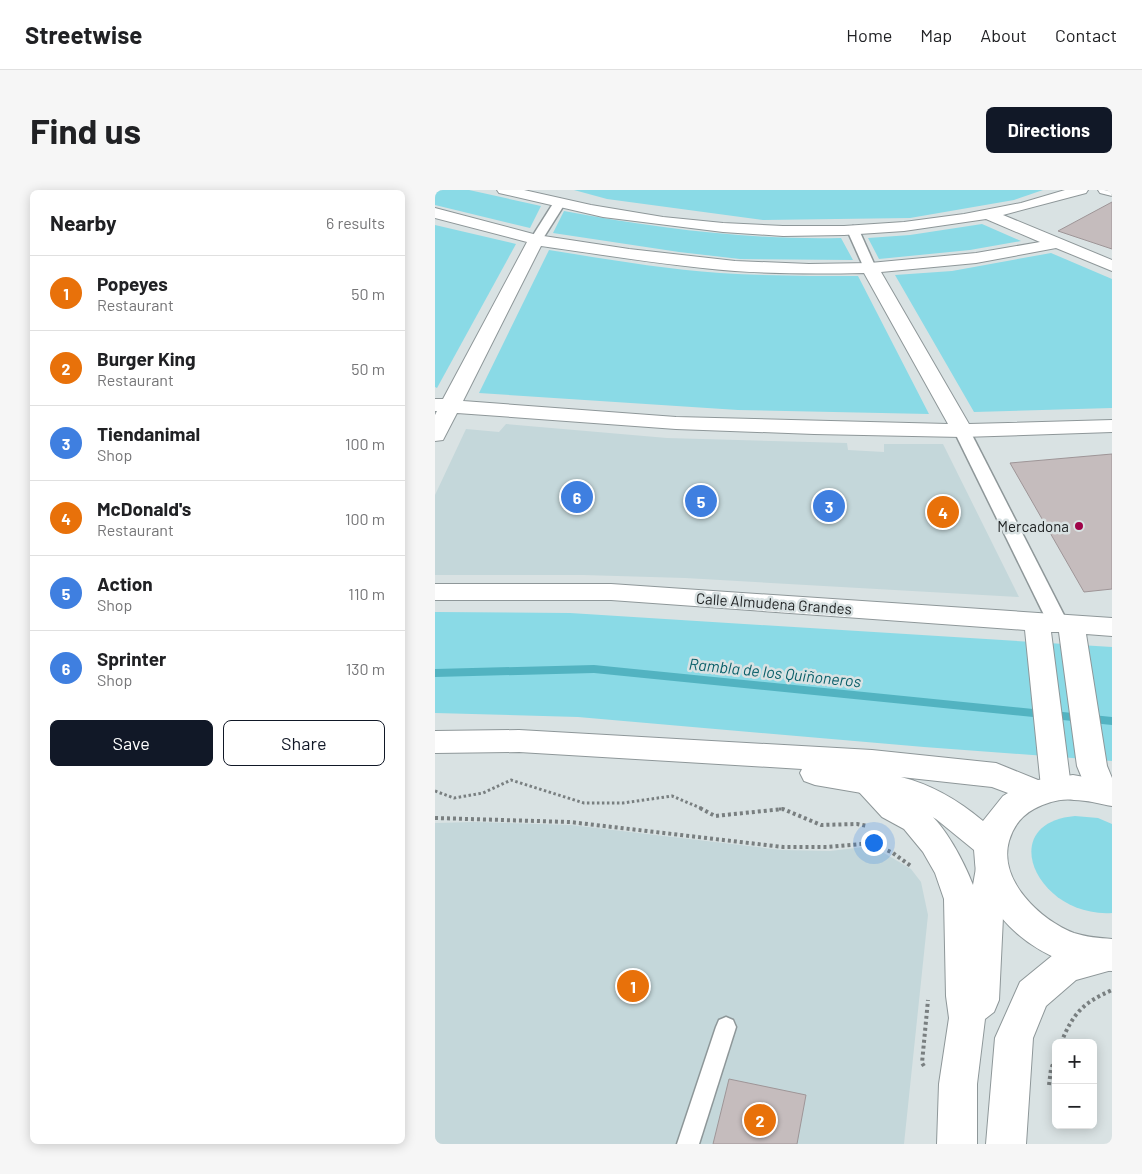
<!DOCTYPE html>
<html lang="en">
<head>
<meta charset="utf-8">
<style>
	:root { --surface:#fff; --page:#f6f6f6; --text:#202124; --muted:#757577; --line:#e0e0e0; --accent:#111827 }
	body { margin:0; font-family:Barlow,sans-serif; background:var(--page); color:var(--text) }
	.controls { position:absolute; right:15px; bottom:15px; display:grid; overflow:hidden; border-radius:8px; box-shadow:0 2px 12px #0003 }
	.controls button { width:45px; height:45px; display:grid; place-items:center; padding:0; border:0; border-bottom:1px solid var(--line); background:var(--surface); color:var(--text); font:25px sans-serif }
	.you { position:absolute; left:438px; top:652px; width:18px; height:18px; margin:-12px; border:4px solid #fff; border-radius:50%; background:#1a73e8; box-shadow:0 0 0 8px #1a73e833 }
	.badge { display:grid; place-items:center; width:32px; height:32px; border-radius:50%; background:var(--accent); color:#fff; font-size:16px; font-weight:700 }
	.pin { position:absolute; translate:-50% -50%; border:2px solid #fff; box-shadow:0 1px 5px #0006 }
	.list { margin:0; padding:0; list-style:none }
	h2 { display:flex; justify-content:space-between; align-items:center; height:65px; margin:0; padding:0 20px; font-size:21px }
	h2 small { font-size:16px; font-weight:400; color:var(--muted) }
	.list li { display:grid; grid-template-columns:32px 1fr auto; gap:15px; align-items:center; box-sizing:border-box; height:75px; padding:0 20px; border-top:1px solid var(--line) }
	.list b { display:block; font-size:19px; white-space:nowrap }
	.list p { margin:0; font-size:16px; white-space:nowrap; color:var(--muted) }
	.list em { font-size:16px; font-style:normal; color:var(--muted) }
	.actions { display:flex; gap:10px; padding:15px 20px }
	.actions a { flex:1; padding:11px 0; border:1px solid var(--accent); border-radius:8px; text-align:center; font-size:18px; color:var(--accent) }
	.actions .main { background:var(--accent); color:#fff }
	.map { position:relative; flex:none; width:677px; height:954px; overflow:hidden; border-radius:8px }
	header { display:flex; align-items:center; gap:30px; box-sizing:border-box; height:70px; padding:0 25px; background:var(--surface); border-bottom:1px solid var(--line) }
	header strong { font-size:24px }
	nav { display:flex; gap:28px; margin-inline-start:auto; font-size:18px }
	.intro { display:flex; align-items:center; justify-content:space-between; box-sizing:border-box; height:120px; padding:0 30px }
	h1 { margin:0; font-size:35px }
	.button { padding:12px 22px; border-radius:8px; background:var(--accent); color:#fff; font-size:18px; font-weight:700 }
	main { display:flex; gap:30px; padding:0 30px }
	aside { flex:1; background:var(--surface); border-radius:8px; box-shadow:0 2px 12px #0003 }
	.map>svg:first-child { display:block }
	.built { fill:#c4d7da }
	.green { fill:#8adae6 }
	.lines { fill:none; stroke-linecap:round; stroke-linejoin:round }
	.stream { fill:#52b3c1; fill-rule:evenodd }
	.building { fill:#c5bcbd; stroke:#9e9597 }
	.service-casing { stroke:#8e9799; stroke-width:3 }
	.pedestrian-casing { stroke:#8e9799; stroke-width:3 }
	.minor-casing { stroke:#8e9799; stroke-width:2 }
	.secondary-casing { stroke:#8e9799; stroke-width:2 }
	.path-far1 { stroke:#797f80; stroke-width:3; stroke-dasharray:2.5 2.5; stroke-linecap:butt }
	.path { stroke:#797f80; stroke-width:4; stroke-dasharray:3 3; stroke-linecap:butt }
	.service { fill:#fff; fill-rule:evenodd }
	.pedestrian { fill:#fff; fill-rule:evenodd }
	.minor { fill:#fff; fill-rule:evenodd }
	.secondary { fill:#fff; fill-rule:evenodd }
	.poi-dot { fill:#9f0348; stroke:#d9e2e3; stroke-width:2 }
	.labels { text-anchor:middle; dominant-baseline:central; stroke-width:5; stroke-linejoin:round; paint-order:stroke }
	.poi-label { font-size:15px; fill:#212425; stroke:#d9e2e3; text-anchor:end }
	.street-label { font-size:15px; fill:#212425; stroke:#d9e2e3 }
	.water-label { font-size:16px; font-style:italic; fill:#0a5f69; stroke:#d9e2e3 }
</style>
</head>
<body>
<header>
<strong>Streetwise</strong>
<nav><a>Home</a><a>Map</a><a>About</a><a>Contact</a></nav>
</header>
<div class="intro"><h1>Find us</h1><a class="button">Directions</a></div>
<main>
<aside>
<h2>Nearby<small>6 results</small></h2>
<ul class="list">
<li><span class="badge" style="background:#e8710a">1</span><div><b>Popeyes</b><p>Restaurant</p></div><em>50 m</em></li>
<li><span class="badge" style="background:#e8710a">2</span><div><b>Burger King</b><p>Restaurant</p></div><em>50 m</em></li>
<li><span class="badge" style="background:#3f7fe0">3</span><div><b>Tiendanimal</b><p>Shop</p></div><em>100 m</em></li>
<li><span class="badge" style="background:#e8710a">4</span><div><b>McDonald's</b><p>Restaurant</p></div><em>100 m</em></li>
<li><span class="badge" style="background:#3f7fe0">5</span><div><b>Action</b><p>Shop</p></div><em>110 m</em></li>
<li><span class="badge" style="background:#3f7fe0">6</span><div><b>Sprinter</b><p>Shop</p></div><em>130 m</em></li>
</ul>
<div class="actions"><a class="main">Save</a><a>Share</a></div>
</aside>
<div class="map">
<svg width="677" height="954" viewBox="0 0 677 954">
	<rect width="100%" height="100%" fill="#d9e2e3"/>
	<!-- built -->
	<g class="built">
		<path d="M 71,234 L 232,248 L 412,253 L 413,260 L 449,262 L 449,254 L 508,254 L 584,407 L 250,388 L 148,385 L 0,385 L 0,305 L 31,239 L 64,242 Z"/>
		<path d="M 40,632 L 136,635 L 347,660 L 395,661 L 437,656 L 476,679 L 486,692 L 493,725 L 469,954 L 0,954 L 0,633 Z"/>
	</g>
	<!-- green -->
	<g class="green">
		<path d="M 0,0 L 34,0 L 106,16 L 95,38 L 0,15 Z"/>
		<path d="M 139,0 L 608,0 L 579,10 L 475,28 L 328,30 L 172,9 Z"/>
		<path d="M 129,21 C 220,38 312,50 406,48 L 418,70 L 305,69 L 244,62 L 118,43 Z"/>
		<path d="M 547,34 L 586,51 L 535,60 L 444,69 L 433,48 L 475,45 Z"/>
		<path d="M 0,35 L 81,54 L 2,198 L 0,197 Z"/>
		<path d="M 114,60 C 171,69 228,79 285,83 C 331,86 377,86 423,86 L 494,224 L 303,220 L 44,203 Z"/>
		<path d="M 616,63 L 677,89 L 677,218 L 539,222 L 460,85 L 517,81 Z"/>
		<path d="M 0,422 L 135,423 L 677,457 L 677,571 L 489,557 L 143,527 L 0,523 Z"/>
		<path d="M 640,626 L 663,628 L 677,634 L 677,723 C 602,728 559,633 640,626 Z"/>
	</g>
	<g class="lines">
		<!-- stream -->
		<path class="stream" d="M 159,475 L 677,527 L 677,535 L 159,483 L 0,487 L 0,479 Z"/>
	</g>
	<!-- building -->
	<g class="building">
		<path d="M 677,12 L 677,59 L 623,41 Z"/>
		<path d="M 677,264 L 677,399 L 649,402 L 575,273 Z"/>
		<path d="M 294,889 L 371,905 L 362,954 L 278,954 Z"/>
	</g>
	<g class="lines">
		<!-- service casing -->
		<g class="service-casing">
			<path id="service" d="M 291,827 L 298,830 L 301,837 L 264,954 L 242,954 L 281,837 L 284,830 Z"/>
		</g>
		<!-- pedestrian casing -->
		<g class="pedestrian-casing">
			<g id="pedestrian">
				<path d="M 125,9 L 131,12 L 107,50 L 101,54 L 97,53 L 95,50 L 119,12 Z"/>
				<path d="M 418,36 L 424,40 L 441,78 L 440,81 L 435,82 L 429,78 L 412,40 Z"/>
				<path d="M 527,236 L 533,238 L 535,241 L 633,433 L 630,438 L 623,440 L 616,438 L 613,433 L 519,241 L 521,238 Z"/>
			</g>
		</g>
		<!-- minor casing -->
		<g class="minor-casing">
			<g id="minor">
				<path d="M 62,0 L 89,0 L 156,15 L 228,27 L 288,33 L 348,36 L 409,36 L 469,32 L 529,24 L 586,13 L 630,0 L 653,0 L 651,3 L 568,25 L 677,70 L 677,81 L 621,58 L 541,73 L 446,82 L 534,234 L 677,230 L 677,242 L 527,247 L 379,244 L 241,239 L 22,223 L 8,250 L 0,251 L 0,225 L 2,221 L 0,221 L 0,209 L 8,209 L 92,52 L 0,28 L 0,18 L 102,45 L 194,59 L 300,71 L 374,74 L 435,73 L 541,63 L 605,52 L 551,29 L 469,41 L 409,45 L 348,46 L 288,42 L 168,27 L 64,3 ZM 106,56 C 170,65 235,76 300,81 C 343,84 386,84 429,83 L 513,234 L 241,227 L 28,211 Z"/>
				<path d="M 663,0 L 677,0 L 677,6 L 665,3 Z"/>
				<path d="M 0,394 L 176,394 L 677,428 L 677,446 L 651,444 L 672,576 L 677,588 L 677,610 L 667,613 L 656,610 L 642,576 L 624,442 L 616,442 L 636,597 L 632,606 L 621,609 L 610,606 L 606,597 L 590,440 L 176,410 L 0,410 Z"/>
				<path d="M 435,581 C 451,586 456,596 467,607 C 474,613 483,615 491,621 C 510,635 529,672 538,695 L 541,678 L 545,668 L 557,664 L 569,668 L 573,678 L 568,727 L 564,810 L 559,822 L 550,829 L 542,894 L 542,954 L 502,954 L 504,894 L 514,828 L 511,806 L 509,709 L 500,683 L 488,662 L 469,639 L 447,627 L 424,602 L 420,593 L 424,584 Z"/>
				<path d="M 675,749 L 677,750 L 677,780 L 641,790 L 611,816 L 598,848 L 591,954 L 551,954 L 560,848 L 585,792 L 618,765 Z"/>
			</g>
		</g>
		<!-- secondary casing -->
		<g class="secondary-casing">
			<path id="secondary" d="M 84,540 L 437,560 L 561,573 L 603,590 L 638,585 L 677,592 L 677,616 C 665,614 652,610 639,610 C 625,608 611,613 599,619 C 586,626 578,637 574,651 C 563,690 605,730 639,743 C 651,747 664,748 677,749 L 677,781 C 627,779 578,752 553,708 C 549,701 544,694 542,687 C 540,679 540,669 539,660 L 501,629 L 471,613 L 444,606 L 380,595 L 369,591 L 365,583 L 367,579 L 84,562 L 0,563 L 0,541 ZM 466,587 L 557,597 L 573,603 L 568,606 L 548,631 C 523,610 498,595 466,587 Z"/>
		</g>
		<!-- path-far1 -->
		<g class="path-far1">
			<path d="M 0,601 L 19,608 L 48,603 L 76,590 L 149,613 L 188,613 L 237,606 L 268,619"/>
			<path d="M 344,619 L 349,619"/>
		</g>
		<!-- path -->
		<g class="path">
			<path d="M 265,618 L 280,626 L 348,619 L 386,635 L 422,634 L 433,636"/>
			<path d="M 0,628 L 135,632 L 348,657 L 392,657 L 437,653 L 458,663 L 476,676"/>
			<path d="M 626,853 C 638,823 648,813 677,800"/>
			<path d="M 489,876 L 487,873 L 493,810"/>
			<path d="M 614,895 L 616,879 L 621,867"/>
		</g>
		<!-- service -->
		<use href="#service" class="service"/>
		<!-- pedestrian -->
		<use href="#pedestrian" class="pedestrian"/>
		<!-- minor -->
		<use href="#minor" class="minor"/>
		<!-- secondary -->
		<use href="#secondary" class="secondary"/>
	</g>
	<!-- markers -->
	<circle class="poi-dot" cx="644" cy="336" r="5"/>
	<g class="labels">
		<!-- poi labels -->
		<g class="poi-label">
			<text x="634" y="336">Mercadona</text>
		</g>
		<!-- street labels -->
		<g class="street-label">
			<text transform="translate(339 413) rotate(4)">Calle Almudena Grandes</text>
		</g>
		<!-- water labels -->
		<g class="water-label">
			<text transform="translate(340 482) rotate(6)">Rambla de los Quiñoneros</text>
		</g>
	</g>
</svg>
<div class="controls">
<button>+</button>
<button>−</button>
</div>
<div class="you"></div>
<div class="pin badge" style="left:198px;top:796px;background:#e8710a">1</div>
<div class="pin badge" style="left:325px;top:930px;background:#e8710a">2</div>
<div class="pin badge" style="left:394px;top:316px;background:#3f7fe0">3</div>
<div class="pin badge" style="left:508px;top:322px;background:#e8710a">4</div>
<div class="pin badge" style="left:266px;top:311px;background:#3f7fe0">5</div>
<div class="pin badge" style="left:142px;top:307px;background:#3f7fe0">6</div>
</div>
</main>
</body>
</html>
